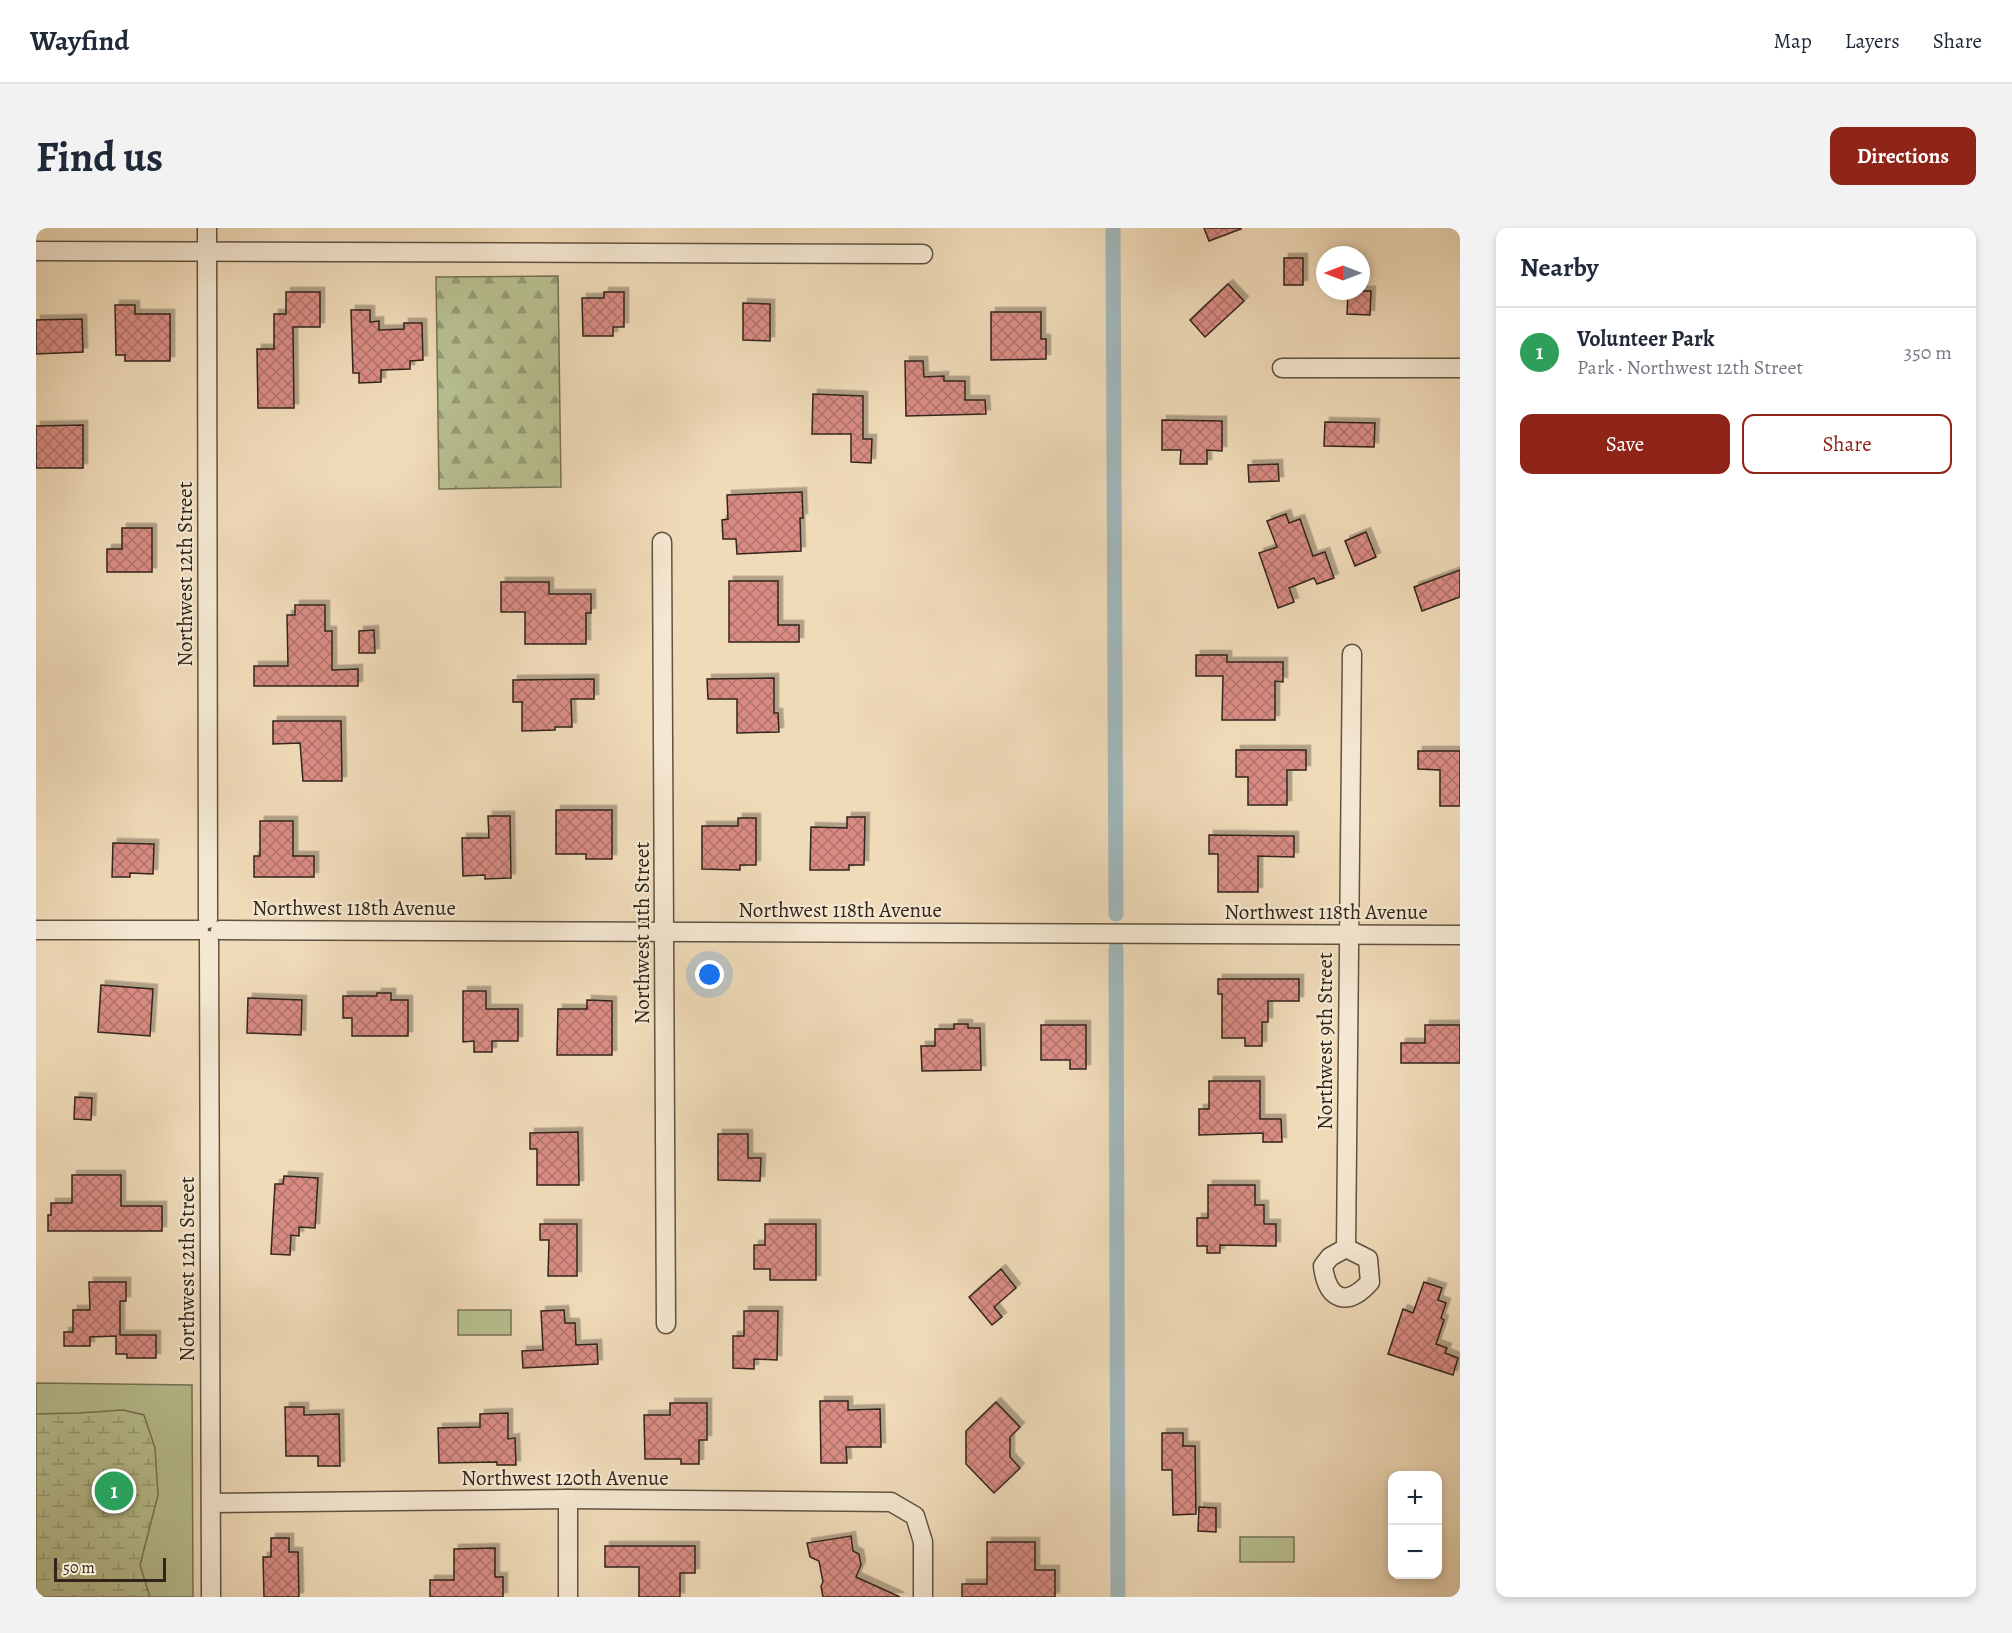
<!DOCTYPE html>
<html lang="en">
<head>
<meta charset="utf-8">
<style>
	:root { --surface:#fff; --page:#f2f2f3; --text:#1f2937; --muted:#747a83; --line:#e0e1e3; --accent:#8f2418 }
	body { margin:0; font-family:Alegreya,serif; background:var(--page); color:var(--text) }
	.controls { position:absolute; right:18px; bottom:18px; display:grid; overflow:hidden; border-radius:12px; box-shadow:0 3px 9px #0003 }
	.controls button { width:54px; height:54px; display:grid; place-items:center; padding:0; border:0; border-bottom:2px solid var(--line); background:var(--surface); color:var(--text); font:30px sans-serif }
	.compass { position:absolute; left:1280px; top:18px; width:54px; height:54px; border-radius:50%; background:var(--surface); box-shadow:0 3px 9px #0003; rotate:270deg }
	.scale { position:absolute; left:18px; bottom:15px; width:112px; box-sizing:border-box; padding-left:6px; border:3px solid #31251b; border-top:0; font-size:16px; line-height:21px; white-space:nowrap; color:#31251b; -webkit-text-stroke:4px #f5e8d2; paint-order:stroke }
	.you { position:absolute; left:674px; top:747px; width:21px; height:21px; margin:-15px; border:4px solid #fff; border-radius:50%; background:#1a73e8; box-shadow:0 0 0 9px #1a73e833 }
	.badge { display:grid; place-items:center; width:39px; height:39px; border-radius:50%; background:var(--accent); color:#fff; font-size:20px; font-weight:700 }
	.pin { position:absolute; translate:-50% -50%; border:3px solid #fff; box-shadow:0 2px 6px #0006 }
	.list { margin:0; padding:0; list-style:none }
	h2 { display:flex; justify-content:space-between; align-items:center; height:78px; margin:0; padding:0 24px; font-size:26px }
	h2 small { font-size:20px; font-weight:400; color:var(--muted) }
	.list li { display:grid; grid-template-columns:39px 1fr auto; gap:18px; align-items:center; box-sizing:border-box; height:90px; padding:0 24px; border-top:2px solid var(--line) }
	.list b { display:block; font-size:22px; white-space:nowrap }
	.list p { margin:0; font-size:20px; white-space:nowrap; color:var(--muted) }
	.list em { font-size:20px; font-style:normal; color:var(--muted) }
	.actions { display:flex; gap:12px; padding:18px 24px }
	.actions a { flex:1; padding:14px 0; border:2px solid var(--accent); border-radius:12px; text-align:center; font-size:21px; color:var(--accent) }
	.actions .main { background:var(--accent); color:#fff }
	.map { position:relative; flex:none; width:1424px; height:1369px; overflow:hidden; border-radius:12px }
	header { display:flex; align-items:center; gap:36px; box-sizing:border-box; height:84px; padding:0 30px; background:var(--surface); border-bottom:2px solid var(--line) }
	header strong { font-size:28px }
	nav { display:flex; gap:33px; margin-inline-start:auto; font-size:21px }
	.intro { display:flex; align-items:center; justify-content:space-between; box-sizing:border-box; height:144px; padding:0 36px }
	h1 { margin:0; font-size:42px }
	.button { padding:15px 27px; border-radius:12px; background:var(--accent); color:#fff; font-size:21px; font-weight:700 }
	main { display:flex; gap:36px; padding:0 36px }
	aside { flex:1; background:var(--surface); border-radius:12px; box-shadow:0 3px 9px #0003 }
	.map>svg:first-child { display:block }
	.green { fill:#b8c090; stroke:#747256; stroke-width:1.5 }
	.forest { fill:url(#forest-firs); stroke:#747256; stroke-width:1.5 }
	.wetland { fill:url(#wetland-marsh); stroke:#747256; stroke-width:1.5 }
	.lines { fill:none; stroke-linecap:round; stroke-linejoin:round }
	.canal { stroke:#a1b8bc; stroke-width:15 }
	.building { fill:url(#building-cross-hatch); stroke:#31251b; stroke-width:1.5; filter:url(#shadow) }
	.minor-casing { stroke:#615242; stroke-width:21 }
	.minor { stroke:#f5e8d2; stroke-width:18 }
	.labels { text-anchor:middle; dominant-baseline:central; stroke-width:4.5; stroke-linejoin:round; paint-order:stroke }
	.street-label { font-size:21px; fill:#31251b; stroke:#f5e8d2 }
</style>
</head>
<body>
<header>
<strong>Wayfind</strong>
<nav><a>Map</a><a>Layers</a><a>Share</a></nav>
</header>
<div class="intro"><h1>Find us</h1><a class="button">Directions</a></div>
<main>
<div class="map">
<svg width="1424" height="1369" viewBox="0 0 1424 1369">
	<defs>
		<pattern id="forest-firs" width="22" height="20" patternUnits="userSpaceOnUse" patternTransform="scale(1.5)"><rect width="22" height="20" fill="#b8c090"/><path d="M5 1l3.5 6h-7zM16 11l3.5 6h-7z" fill="#969c75"/></pattern>
		<pattern id="wetland-marsh" width="20" height="14" patternUnits="userSpaceOnUse" patternTransform="scale(1.5)"><rect width="20" height="14" fill="#b8c090"/><path d="M1 5h8M5 5V1M11 12h8M15 12V8" fill="none" stroke="#969c75"/></pattern>
		<pattern id="building-cross-hatch" width="8" height="8" patternUnits="userSpaceOnUse" patternTransform="scale(1.5)"><rect width="8" height="8" fill="#d98c84"/><path d="M0 0l8 8M0 8l8-8" fill="none" stroke="#b1726b"/></pattern>
		<filter id="shadow"><feDropShadow dx="4.5" dy="-4.5" stdDeviation="0" flood-color="#0004"/></filter>
	</defs>
	<rect width="100%" height="100%" fill="#f0dbb9"/>
	<filter id="stains"><feTurbulence type="fractalNoise" baseFrequency=".00333" numOctaves="4"/><feColorMatrix values="0 0 0 0 .2 0 0 0 0 .09 0 0 0 0 .02 0 0 0 .5 -.17"/></filter>
	<radialGradient id="worn" r=".72"><stop offset=".6" stop-color="#630" stop-opacity="0"/><stop offset="1" stop-color="#630" stop-opacity=".3"/></radialGradient>
	<!-- green -->
	<g class="green">
		<rect x="422" y="1082" width="53" height="25"/>
		<path d="M 0,1155 L 156,1157 L 157,1369 L 0,1369 Z"/>
		<rect x="1204" y="1309" width="54" height="25"/>
	</g>
	<!-- forest -->
	<path class="forest" d="M 522,48 L 525,259 L 403,261 L 400,49 Z"/>
	<!-- wetland -->
	<path class="wetland" d="M 87,1182 L 108,1187 L 119,1220 L 122,1267 L 104,1337 L 114,1369 L 0,1369 L 0,1186 L 43,1185 Z"/>
	<g class="lines">
		<!-- canal -->
		<g class="canal">
			<path d="M 1077,0 L 1080,686"/>
			<path d="M 1080,720 L 1082,1369"/>
		</g>
	</g>
	<!-- building -->
	<g class="building">
		<path d="M 1168,0 L 1204,0 L 1205,1 L 1173,13 Z"/>
		<rect x="1248" y="30" width="19" height="27"/>
		<path d="M 1192,56 L 1208,73 L 1169,109 L 1154,92 Z"/>
		<path d="M 1312,63 L 1335,63 L 1334,87 L 1311,86 Z"/>
		<path d="M 250,64 L 284,64 L 284,99 L 257,99 L 258,180 L 222,180 L 221,121 L 238,121 L 238,86 L 250,86 Z"/>
		<path d="M 568,64 L 588,64 L 588,99 L 577,99 L 577,108 L 547,108 L 546,70 L 568,70 Z"/>
		<path d="M 707,75 L 734,76 L 734,113 L 707,112 Z"/>
		<path d="M 79,77 L 99,77 L 99,86 L 134,86 L 134,133 L 89,133 L 89,127 L 80,127 Z"/>
		<path d="M 315,82 L 334,82 L 334,94 L 343,93 L 343,102 L 368,101 L 368,95 L 386,95 L 387,132 L 374,133 L 374,141 L 345,142 L 345,154 L 323,155 L 323,145 L 317,145 Z"/>
		<path d="M 955,84 L 1005,84 L 1005,111 L 1010,111 L 1010,131 L 955,132 Z"/>
		<path d="M 46,91 L 47,124 L 0,126 L 0,92 Z"/>
		<path d="M 869,133 L 887,133 L 888,149 L 908,148 L 908,153 L 929,153 L 929,172 L 949,172 L 950,186 L 870,188 Z"/>
		<path d="M 777,166 L 827,168 L 827,211 L 836,211 L 835,235 L 815,234 L 815,206 L 776,206 Z"/>
		<path d="M 1126,192 L 1186,193 L 1186,223 L 1171,222 L 1171,236 L 1144,236 L 1145,222 L 1126,222 Z"/>
		<path d="M 1289,194 L 1339,195 L 1338,219 L 1288,218 Z"/>
		<path d="M 47,197 L 47,240 L 0,240 L 0,198 Z"/>
		<path d="M 1242,236 L 1243,253 L 1213,254 L 1212,237 Z"/>
		<path d="M 766,264 L 767,290 L 764,290 L 765,323 L 701,326 L 700,311 L 687,311 L 686,292 L 692,291 L 691,267 Z"/>
		<path d="M 1250,286 L 1253,295 L 1264,291 L 1277,328 L 1289,324 L 1298,350 L 1281,356 L 1278,350 L 1253,360 L 1258,374 L 1242,380 L 1223,325 L 1241,319 L 1231,293 Z"/>
		<path d="M 86,300 L 116,300 L 116,344 L 71,344 L 71,321 L 86,321 Z"/>
		<path d="M 1330,304 L 1340,329 L 1319,338 L 1309,313 Z"/>
		<path d="M 1424,342 L 1424,369 L 1386,383 L 1378,359 Z"/>
		<path d="M 693,353 L 742,353 L 742,397 L 763,397 L 763,414 L 693,414 Z"/>
		<path d="M 465,354 L 513,354 L 513,366 L 555,366 L 555,385 L 550,385 L 550,416 L 489,416 L 489,384 L 465,384 Z"/>
		<path d="M 259,377 L 289,377 L 289,403 L 296,403 L 296,442 L 322,441 L 322,458 L 218,458 L 218,438 L 252,438 L 251,387 L 259,387 Z"/>
		<path d="M 338,402 L 339,425 L 323,425 L 323,403 Z"/>
		<path d="M 1160,427 L 1191,427 L 1191,434 L 1247,434 L 1247,454 L 1239,453 L 1239,492 L 1186,492 L 1187,448 L 1160,448 Z"/>
		<path d="M 738,450 L 738,485 L 742,485 L 743,504 L 701,505 L 701,471 L 672,471 L 671,451 Z"/>
		<path d="M 558,451 L 558,471 L 535,471 L 536,499 L 519,499 L 519,502 L 486,503 L 486,474 L 477,474 L 477,452 Z"/>
		<path d="M 237,493 L 305,493 L 306,553 L 267,553 L 264,515 L 237,516 Z"/>
		<path d="M 1200,522 L 1270,522 L 1270,542 L 1251,542 L 1251,577 L 1212,577 L 1212,549 L 1200,549 Z"/>
		<path d="M 1382,523 L 1424,523 L 1424,578 L 1404,578 L 1404,542 L 1382,541 Z"/>
		<path d="M 520,582 L 576,582 L 576,631 L 550,631 L 550,626 L 520,626 Z"/>
		<path d="M 452,588 L 474,588 L 475,650 L 449,651 L 449,647 L 427,648 L 426,610 L 453,610 Z"/>
		<path d="M 811,589 L 829,589 L 828,637 L 813,637 L 813,642 L 774,642 L 775,599 L 811,600 Z"/>
		<path d="M 702,590 L 720,590 L 720,637 L 704,637 L 704,642 L 666,641 L 666,598 L 702,598 Z"/>
		<path d="M 224,593 L 257,593 L 257,628 L 278,628 L 278,649 L 218,649 L 218,628 L 224,628 Z"/>
		<path d="M 1173,607 L 1258,608 L 1258,629 L 1222,628 L 1222,664 L 1182,664 L 1182,626 L 1173,626 Z"/>
		<path d="M 77,615 L 118,616 L 117,646 L 94,645 L 94,649 L 76,649 Z"/>
		<path d="M 1182,751 L 1263,751 L 1263,773 L 1232,773 L 1232,794 L 1226,794 L 1226,818 L 1209,818 L 1209,810 L 1186,810 L 1186,766 L 1182,766 Z"/>
		<path d="M 65,757 L 117,761 L 114,808 L 62,804 Z"/>
		<path d="M 427,763 L 450,763 L 450,781 L 482,781 L 482,813 L 456,813 L 456,824 L 438,824 L 438,813 L 427,814 Z"/>
		<path d="M 341,765 L 355,765 L 355,772 L 372,772 L 372,808 L 316,808 L 316,790 L 307,790 L 307,768 L 341,768 Z"/>
		<path d="M 212,770 L 266,772 L 265,807 L 211,805 Z"/>
		<path d="M 551,772 L 576,773 L 576,827 L 521,827 L 522,781 L 551,781 Z"/>
		<path d="M 918,796 L 932,796 L 932,800 L 944,800 L 945,842 L 886,843 L 885,818 L 899,818 L 899,801 L 918,801 Z"/>
		<path d="M 1005,797 L 1050,797 L 1050,841 L 1034,841 L 1034,832 L 1005,832 Z"/>
		<path d="M 1389,797 L 1424,797 L 1424,835 L 1365,835 L 1365,815 L 1389,815 Z"/>
		<path d="M 1173,853 L 1224,853 L 1224,891 L 1245,891 L 1246,914 L 1227,914 L 1227,905 L 1163,907 L 1163,881 L 1173,881 Z"/>
		<path d="M 39,869 L 56,870 L 55,892 L 38,891 Z"/>
		<path d="M 542,904 L 543,957 L 501,957 L 501,921 L 494,921 L 494,905 Z"/>
		<path d="M 682,906 L 712,906 L 712,930 L 725,930 L 724,953 L 682,952 Z"/>
		<path d="M 36,947 L 85,947 L 85,978 L 126,978 L 126,1003 L 12,1003 L 12,987 L 15,987 L 15,975 L 36,975 Z"/>
		<path d="M 248,948 L 282,950 L 279,1000 L 263,999 L 263,1008 L 255,1007 L 254,1027 L 235,1026 L 239,956 L 247,956 Z"/>
		<path d="M 1172,957 L 1219,957 L 1219,977 L 1228,977 L 1228,996 L 1240,996 L 1240,1018 L 1184,1017 L 1184,1025 L 1171,1025 L 1171,1018 L 1161,1018 L 1161,990 L 1172,990 Z"/>
		<path d="M 504,996 L 541,996 L 541,1048 L 512,1048 L 513,1012 L 504,1012 Z"/>
		<path d="M 729,996 L 780,996 L 780,1052 L 734,1052 L 734,1041 L 718,1041 L 718,1017 L 729,1017 Z"/>
		<path d="M 965,1041 L 980,1060 L 958,1079 L 966,1089 L 956,1097 L 933,1069 Z"/>
		<path d="M 53,1054 L 90,1054 L 90,1073 L 84,1073 L 84,1107 L 120,1107 L 120,1130 L 91,1130 L 91,1126 L 80,1126 L 80,1108 L 54,1109 L 54,1118 L 28,1118 L 28,1104 L 37,1104 L 37,1082 L 54,1082 Z"/>
		<path d="M 1388,1054 L 1406,1060 L 1402,1072 L 1410,1075 L 1405,1090 L 1408,1092 L 1400,1116 L 1411,1120 L 1409,1125 L 1422,1130 L 1417,1147 L 1352,1126 L 1367,1081 L 1377,1085 Z"/>
		<path d="M 528,1082 L 529,1095 L 539,1095 L 540,1117 L 561,1116 L 562,1136 L 487,1140 L 486,1123 L 507,1122 L 505,1083 Z"/>
		<path d="M 708,1083 L 742,1083 L 741,1132 L 718,1131 L 718,1141 L 697,1140 L 697,1108 L 708,1108 Z"/>
		<path d="M 784,1173 L 812,1173 L 812,1182 L 844,1181 L 845,1219 L 810,1219 L 811,1235 L 785,1235 Z"/>
		<path d="M 960,1174 L 984,1199 L 974,1209 L 974,1229 L 984,1240 L 958,1265 L 930,1236 L 930,1203 Z"/>
		<path d="M 634,1175 L 671,1175 L 671,1212 L 663,1212 L 663,1236 L 645,1236 L 645,1231 L 609,1231 L 608,1187 L 634,1187 Z"/>
		<path d="M 249,1179 L 268,1179 L 268,1187 L 303,1186 L 304,1238 L 282,1238 L 282,1228 L 250,1228 Z"/>
		<path d="M 472,1185 L 472,1211 L 479,1210 L 480,1237 L 461,1237 L 461,1234 L 403,1235 L 402,1200 L 444,1199 L 444,1186 Z"/>
		<path d="M 1126,1205 L 1147,1205 L 1147,1218 L 1159,1218 L 1160,1286 L 1137,1287 L 1136,1242 L 1126,1242 Z"/>
		<path d="M 1163,1279 L 1180,1280 L 1180,1304 L 1162,1303 Z"/>
		<path d="M 815,1308 L 817,1323 L 823,1326 L 825,1337 L 820,1349 L 864,1369 L 787,1369 L 785,1358 L 787,1354 L 783,1333 L 774,1329 L 771,1315 Z"/>
		<path d="M 235,1310 L 253,1310 L 253,1324 L 262,1324 L 263,1369 L 228,1369 L 227,1329 L 235,1329 Z"/>
		<path d="M 951,1314 L 999,1314 L 999,1342 L 1019,1342 L 1019,1369 L 926,1369 L 926,1356 L 951,1356 Z"/>
		<path d="M 569,1318 L 659,1318 L 659,1345 L 644,1345 L 644,1369 L 603,1369 L 603,1339 L 569,1339 Z"/>
		<path d="M 459,1320 L 459,1349 L 467,1349 L 467,1369 L 394,1369 L 394,1352 L 418,1352 L 418,1321 Z"/>
	</g>
	<g class="lines">
		<!-- minor casing -->
		<g class="minor-casing">
			<g id="minor">
				<path d="M 171,0 L 172,691"/>
				<path d="M 0,23 L 887,26"/>
				<path d="M 1246,140 L 1424,140"/>
				<path d="M 626,314 L 630,1096"/>
				<path d="M 0,702 L 163,702"/>
				<path d="M 184,702 L 1424,707"/>
				<path d="M 173,712 L 175,1369"/>
				<path d="M 1310,1020 L 1332,1031 L 1334,1054 C 1311,1080 1291,1072 1287,1038 L 1294,1029 L 1310,1020 L 1316,426"/>
				<path d="M 175,1275 L 532,1271 L 855,1274 L 879,1288 L 887,1314 L 887,1369"/>
				<path d="M 532,1369 L 532,1271"/>
			</g>
		</g>
		<!-- minor -->
		<use href="#minor" class="minor"/>
	</g>
	<g class="labels">
		<!-- street labels -->
		<g class="street-label">
			<text transform="translate(149 346) rotate(-90)">Northwest 12th Street</text>
			<text x="318" y="680">Northwest 118th Avenue</text>
			<text x="804" y="682">Northwest 118th Avenue</text>
			<text x="1290" y="684">Northwest 118th Avenue</text>
			<text transform="translate(606 705) rotate(-90)">Northwest 11th Street</text>
			<text transform="translate(1289 813) rotate(-90)">Northwest 9th Street</text>
			<text transform="translate(151 1041) rotate(-90)">Northwest 12th Street</text>
			<text x="529" y="1250">Northwest 120th Avenue</text>
		</g>
	</g>
	<rect width="100%" height="100%" filter="url(#stains)"/>
	<rect width="100%" height="100%" fill="url(#worn)"/>
</svg>
<div class="controls">
<button>+</button>
<button>−</button>
</div>
<svg class="compass" viewBox="-18 -18 36 36"><path d="M0-13l5 13h-10z" fill="#e53935"/><path d="M0 13l5-13h-10z" fill="#747a83"/></svg>
<div class="scale">50 m</div>
<div class="you"></div>
<div class="pin badge" style="left:78px;top:1263px;background:#2e9e5b">1</div>
</div>
<aside>
<h2>Nearby<small></small></h2>
<ul class="list">
<li><span class="badge" style="background:#2e9e5b">1</span><div><b>Volunteer Park</b><p>Park · Northwest 12th Street</p></div><em>350 m</em></li>
</ul>
<div class="actions"><a class="main">Save</a><a>Share</a></div>
</aside>
</main>
</body>
</html>
